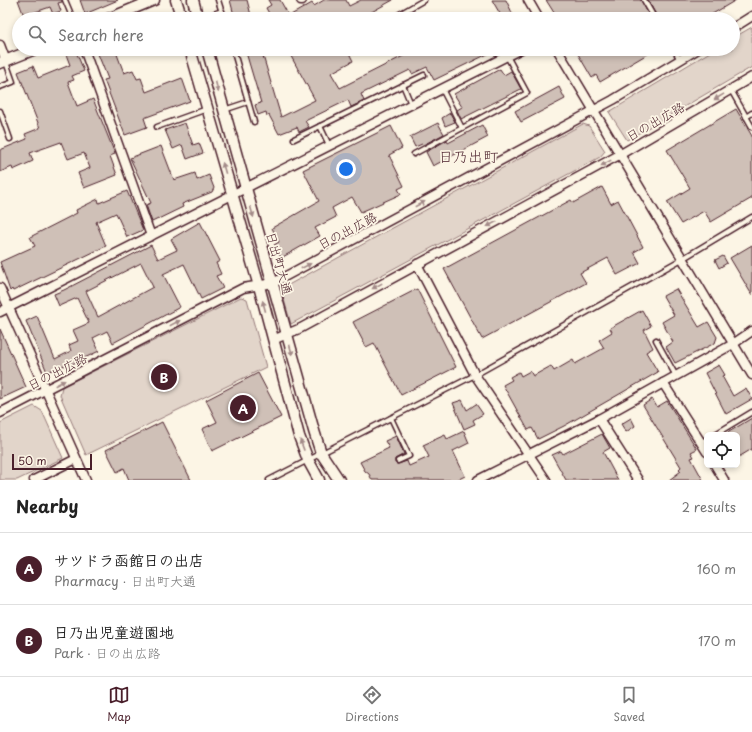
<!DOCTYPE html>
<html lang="en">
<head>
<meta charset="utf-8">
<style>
	:root { --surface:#fff; --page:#f6f6f6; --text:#222; --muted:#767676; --line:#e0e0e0; --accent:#4a1f2b }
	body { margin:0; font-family:"Playpen Sans","Klee One",sans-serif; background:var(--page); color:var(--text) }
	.controls { position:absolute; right:12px; bottom:12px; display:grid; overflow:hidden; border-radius:6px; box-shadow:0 2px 6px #0003 }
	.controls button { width:36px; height:36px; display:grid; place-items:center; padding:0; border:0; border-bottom:1px solid var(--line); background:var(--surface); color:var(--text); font:20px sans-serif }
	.scale { position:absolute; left:12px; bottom:10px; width:80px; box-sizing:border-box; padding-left:4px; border:2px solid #4a1f2b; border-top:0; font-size:11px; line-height:14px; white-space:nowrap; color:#4a1f2b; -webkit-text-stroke:3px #fcf5e5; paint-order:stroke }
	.you { position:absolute; left:346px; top:169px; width:14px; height:14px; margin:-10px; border:3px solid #fff; border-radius:50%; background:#1a73e8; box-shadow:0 0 0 6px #1a73e833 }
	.badge { display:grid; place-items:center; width:26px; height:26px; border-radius:50%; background:var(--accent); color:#fff; font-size:13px; font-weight:700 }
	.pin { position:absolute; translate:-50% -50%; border:2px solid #fff; box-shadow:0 1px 4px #0006 }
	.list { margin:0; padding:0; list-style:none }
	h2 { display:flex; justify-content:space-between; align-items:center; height:52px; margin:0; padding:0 16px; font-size:17px }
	h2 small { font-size:13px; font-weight:400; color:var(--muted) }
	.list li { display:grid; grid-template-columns:26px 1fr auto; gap:12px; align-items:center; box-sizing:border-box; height:72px; padding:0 16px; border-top:1px solid var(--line) }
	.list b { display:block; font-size:15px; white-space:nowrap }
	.list p { margin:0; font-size:13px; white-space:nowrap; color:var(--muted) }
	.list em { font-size:13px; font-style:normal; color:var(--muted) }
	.icon { flex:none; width:22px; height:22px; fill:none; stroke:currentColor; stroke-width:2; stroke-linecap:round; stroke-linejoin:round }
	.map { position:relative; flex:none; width:752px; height:480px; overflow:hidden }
	.search { position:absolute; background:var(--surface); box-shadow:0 2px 6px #0003; left:12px; right:12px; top:12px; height:44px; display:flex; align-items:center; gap:10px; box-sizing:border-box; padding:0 14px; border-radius:22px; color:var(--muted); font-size:15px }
	.sheet { height:196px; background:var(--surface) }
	nav { display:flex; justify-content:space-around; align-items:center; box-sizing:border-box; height:56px; border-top:1px solid var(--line); background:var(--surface); font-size:11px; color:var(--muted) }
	nav a { display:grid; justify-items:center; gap:2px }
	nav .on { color:var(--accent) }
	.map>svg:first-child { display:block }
	.green { fill:#e2d5ca; stroke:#967a7a }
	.building { fill:#cfc0b7; stroke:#4a1f2b; fill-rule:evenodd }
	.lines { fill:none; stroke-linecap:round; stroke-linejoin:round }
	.service-casing { stroke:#4a1f2b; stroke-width:7 }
	.minor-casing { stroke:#4a1f2b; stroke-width:11 }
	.tertiary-casing { stroke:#4a1f2b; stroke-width:13 }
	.service { stroke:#fcf5e5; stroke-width:4 }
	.minor { stroke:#fcf5e5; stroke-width:8 }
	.tertiary { stroke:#fcf5e5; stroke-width:10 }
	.oneway { fill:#a38a88 }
	.labels { text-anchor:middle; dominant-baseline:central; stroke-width:3.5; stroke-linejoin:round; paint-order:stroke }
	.street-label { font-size:13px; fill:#4a1f2b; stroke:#fcf5e5 }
	.quarter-label { font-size:15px; fill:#4a1f2b; stroke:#fcf5e5 }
</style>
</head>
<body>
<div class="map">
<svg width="752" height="480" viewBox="0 0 752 480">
	<rect width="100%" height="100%" fill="#fcf5e5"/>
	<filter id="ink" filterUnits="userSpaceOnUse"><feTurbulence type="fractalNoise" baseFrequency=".025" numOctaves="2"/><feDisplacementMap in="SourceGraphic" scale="8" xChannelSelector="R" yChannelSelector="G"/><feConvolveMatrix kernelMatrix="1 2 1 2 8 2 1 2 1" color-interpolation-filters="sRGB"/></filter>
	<g filter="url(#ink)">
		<!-- green -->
		<g class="green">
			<path d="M 752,27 L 752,67 L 627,140 L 609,112 L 715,49 L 733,49 L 733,38 Z"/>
			<path d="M 583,124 L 589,126 L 605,151 L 600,157 L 291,324 L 281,289 Z"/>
			<path d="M 241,297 L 247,299 L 266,367 L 86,455 L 60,395 L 62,387 Z"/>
			<path d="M 34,406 L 42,411 L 63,458 L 17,480 L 0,480 L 0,423 Z"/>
		</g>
		<!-- building -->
		<g class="building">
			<path d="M 18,0 L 62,0 L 62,2 L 58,3 L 61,11 L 53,14 L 50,7 L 24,16 Z"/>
			<path d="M 80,0 L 118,0 L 85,14 Z"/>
			<path d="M 230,0 L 247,0 L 252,19 L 235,19 Z"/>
			<path d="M 268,0 L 280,0 L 289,16 L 312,3 L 314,6 L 324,0 L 346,0 L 349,6 L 361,0 L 393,0 L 359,19 L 272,19 L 266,8 L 271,5 Z"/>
			<path d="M 492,0 L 506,0 L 515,19 L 503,19 Z"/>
			<path d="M 546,0 L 641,0 L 651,19 L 558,19 Z"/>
			<path d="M 648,0 L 736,0 L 704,19 L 658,19 Z"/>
			<path d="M 64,49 L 75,49 L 84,71 L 72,76 L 74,80 L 68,82 L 77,106 L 93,99 L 115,154 L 110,156 L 117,175 L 84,188 L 78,173 L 90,168 L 84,153 L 68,159 L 61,142 L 30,153 L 33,161 L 13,170 L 12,167 L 0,172 L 0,150 L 27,139 L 25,134 L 40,128 L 18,72 L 33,66 L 38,78 L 70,65 Z"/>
			<path d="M 96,49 L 115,49 L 124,73 L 133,70 L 137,79 L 141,78 L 146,92 L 182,78 L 190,101 L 144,118 L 147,127 L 125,135 L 104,80 L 108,79 Z"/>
			<path d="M 245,49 L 261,49 L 281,117 L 315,100 L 287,49 L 347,49 L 353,61 L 331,73 L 340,88 L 417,49 L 441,49 L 442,52 L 448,49 L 498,49 L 434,80 L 427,67 L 412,74 L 410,70 L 361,94 L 364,101 L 351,107 L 348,100 L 305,121 L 309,127 L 299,132 L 297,127 L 279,134 L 269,115 L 267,116 L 266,112 L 258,115 L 255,105 L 261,103 Z"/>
			<path d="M 575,49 L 656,49 L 600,82 L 596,75 L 592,78 Z"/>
			<path d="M 500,69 L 504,75 L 511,71 L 521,89 L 461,119 L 457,110 L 462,107 L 454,94 Z"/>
			<path d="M 559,87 L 565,99 L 521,122 L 515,111 Z"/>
			<path d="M 736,109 L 752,136 L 752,198 L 711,222 L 704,211 L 681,224 L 667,202 L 690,188 L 667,150 Z"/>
			<path d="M 450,113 L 455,122 L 445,126 L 442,118 Z"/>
			<path d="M 185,123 L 193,145 L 199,143 L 203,153 L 187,159 L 182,145 L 173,149 L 165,130 Z"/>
			<path d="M 438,123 L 444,134 L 423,145 L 422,144 L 415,147 L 410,137 Z"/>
			<path d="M 482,125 L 488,137 L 433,166 L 426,152 L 447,140 L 448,143 Z"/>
			<path d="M 391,126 L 402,148 L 389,155 L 404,186 L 398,189 L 401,194 L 361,212 L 352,197 L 332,208 L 336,217 L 315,228 L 320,236 L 281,258 L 274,245 L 279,242 L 272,228 L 319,201 L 303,170 Z"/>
			<path d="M 161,146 L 174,180 L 195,173 L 197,180 L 209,175 L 214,188 L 212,192 L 182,204 L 183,207 L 152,222 L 146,205 L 151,203 L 130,158 Z"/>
			<path d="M 602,187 L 611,204 L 618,200 L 643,247 L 634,252 L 640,263 L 617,275 L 608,258 L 580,273 L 586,283 L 482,339 L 444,269 L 571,200 L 573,203 Z"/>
			<path d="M 127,191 L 143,230 L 127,237 L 116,213 L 96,222 L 106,246 L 13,291 L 12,289 L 10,291 L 0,262 L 35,246 L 30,237 L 77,213 L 76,210 L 98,199 L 99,203 Z"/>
			<path d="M 200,222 L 220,261 L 216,263 L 221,274 L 216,276 L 223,288 L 201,299 L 184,264 L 163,274 L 180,307 L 113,343 L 107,331 L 93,338 L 99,351 L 66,367 L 65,365 L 47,372 L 26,321 L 37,316 L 55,359 L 71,351 L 69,345 L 78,341 L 73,330 L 89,323 L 77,298 L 59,306 L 54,294 L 64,290 L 151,245 L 158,259 L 177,250 L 171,239 ZM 141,263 L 153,287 L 98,317 L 86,291 Z"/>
			<path d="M 752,245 L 752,295 L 730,258 Z"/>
			<path d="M 723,256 L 727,263 L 719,268 L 715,260 Z"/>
			<path d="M 417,289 L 456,367 L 401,395 L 374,343 L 366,347 L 353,322 Z"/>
			<path d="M 676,289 L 699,327 L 708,322 L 717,337 L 715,343 L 675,363 L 666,347 L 673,342 L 662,322 L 674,315 L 663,296 Z"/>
			<path d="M 642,310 L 651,326 L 644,330 L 653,348 L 646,352 L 658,372 L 564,426 L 538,439 L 532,428 L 528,430 L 503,385 L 512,380 L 510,377 L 519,372 L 521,376 L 530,371 L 533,376 L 551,366 L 554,371 L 573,360 L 575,364 L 604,348 L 599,340 L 612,332 L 610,328 Z"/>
			<path d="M 0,329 L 26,387 L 0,399 Z"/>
			<path d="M 719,365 L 725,375 L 722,376 L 733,396 L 746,388 L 752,399 L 726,414 L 705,373 Z"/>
			<path d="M 258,373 L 281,417 L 212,451 L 202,429 L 217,422 L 206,400 Z"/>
			<path d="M 652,399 L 657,407 L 667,401 L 697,449 L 691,452 L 694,457 L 691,458 L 703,480 L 669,480 L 681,471 L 679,469 L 681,467 L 643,405 Z"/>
			<path d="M 462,400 L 467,410 L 476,404 L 483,414 L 473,420 L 475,424 L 464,429 L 453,403 Z"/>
			<path d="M 631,418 L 635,426 L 626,432 L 621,424 Z"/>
			<path d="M 752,418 L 752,449 L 737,458 L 737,435 L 724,435 Z"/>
			<path d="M 162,422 L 191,480 L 129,480 L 124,468 L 117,472 L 106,450 Z"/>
			<path d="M 464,431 L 469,443 L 453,451 L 465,476 L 457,480 L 372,480 L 369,474 L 365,471 L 360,462 L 389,448 L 385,441 L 396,436 L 404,454 L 395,459 L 395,463 L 398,464 L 407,461 L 409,466 L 429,457 L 423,445 L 445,435 L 447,439 Z"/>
			<path d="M 602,434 L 610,448 L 603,452 L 618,480 L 566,480 L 552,455 L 561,451 L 563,454 Z"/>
		</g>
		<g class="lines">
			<!-- service casing -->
			<g class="service-casing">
				<g id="service">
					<path d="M 65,0 L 73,19"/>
					<path d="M 218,0 L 224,19"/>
					<path d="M 644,0 L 655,19"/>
					<path d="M 199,19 L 222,11"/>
					<path d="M 391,19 L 424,0"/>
					<path d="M 233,49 L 254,122"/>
					<path d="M 674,49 L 680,60"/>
					<path d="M 403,85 L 411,104"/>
					<path d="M 0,87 L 13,82 L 6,62"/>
					<path d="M 442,89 L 462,128"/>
					<path d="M 731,90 L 752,127"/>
					<path d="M 224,110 L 248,102"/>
					<path d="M 0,111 L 10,139"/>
					<path d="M 746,117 L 752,113"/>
					<path d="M 320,126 L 329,145"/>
					<path d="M 157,127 L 207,109"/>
					<path d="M 294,139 L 424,75"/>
					<path d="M 414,154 L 527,93 L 507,56"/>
					<path d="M 656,340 L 676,376"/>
					<path d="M 391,418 L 409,456 L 398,461"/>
					<path d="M 714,435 L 752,412"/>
					<path d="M 701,443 L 707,439"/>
					<path d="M 269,480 L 475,375 L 682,259 L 752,217"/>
				</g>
			</g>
			<!-- minor casing -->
			<g class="minor-casing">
				<g id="minor">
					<path d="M 301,0 L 302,0"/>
					<path d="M 528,0 L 539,19"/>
					<path d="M 733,28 L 752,16"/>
					<path d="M 0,45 L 6,61"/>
					<path d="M 84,49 L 151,236"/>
					<path d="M 557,49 L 752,375"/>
					<path d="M 417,264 L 475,375 L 546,480"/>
					<path d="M 0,288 L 86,480"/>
					<path d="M 0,312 L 521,49"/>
					<path d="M 273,340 L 301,328 L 621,154 L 752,77"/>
					<path d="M 663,383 L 707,452"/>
					<path d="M 0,413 L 243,288 L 273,283 L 613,100 L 698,49"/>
					<path d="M 599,419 L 638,480"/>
					<path d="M 715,465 L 724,480"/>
					<path d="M 34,480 L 76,459"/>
					<path d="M 478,480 L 599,419 L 733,344 L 752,331"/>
				</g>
			</g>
			<!-- tertiary casing -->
			<g class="tertiary-casing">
				<g id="tertiary">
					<path d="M 176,0 L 182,19"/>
					<path d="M 193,0 L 198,19"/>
					<path d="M 108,19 L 154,0"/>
					<path d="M 190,49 L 259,286 L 299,436 L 308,460 L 319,480"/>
					<path d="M 207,49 L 314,431 L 321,453 L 339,480"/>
					<path d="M 0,63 L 35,49"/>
				</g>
			</g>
			<!-- service -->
			<use href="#service" class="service"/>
			<!-- minor -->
			<use href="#minor" class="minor"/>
			<!-- tertiary -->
			<use href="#tertiary" class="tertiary"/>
		</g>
		<!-- one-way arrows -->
		<defs><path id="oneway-solid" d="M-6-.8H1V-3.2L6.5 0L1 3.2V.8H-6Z"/></defs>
		<g class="oneway">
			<use href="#oneway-solid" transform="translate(217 87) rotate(75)"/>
			<use href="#oneway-solid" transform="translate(719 97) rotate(149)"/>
			<use href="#oneway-solid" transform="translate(606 163) rotate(151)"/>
			<use href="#oneway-solid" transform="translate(224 168) rotate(-106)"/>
			<use href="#oneway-solid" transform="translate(420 204) rotate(-28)"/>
			<use href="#oneway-solid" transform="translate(252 212) rotate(74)"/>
			<use href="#oneway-solid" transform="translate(492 224) rotate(152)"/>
			<use href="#oneway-solid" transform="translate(306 266) rotate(-28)"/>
			<use href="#oneway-solid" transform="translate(377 286) rotate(151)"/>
			<use href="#oneway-solid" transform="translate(264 306) rotate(-105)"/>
			<use href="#oneway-solid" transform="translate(175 323) rotate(-27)"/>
			<use href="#oneway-solid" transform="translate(291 350) rotate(74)"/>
			<use href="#oneway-solid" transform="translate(60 383) rotate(-27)"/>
			<use href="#oneway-solid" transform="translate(302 445) rotate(-111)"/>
		</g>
	</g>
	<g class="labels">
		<!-- street labels -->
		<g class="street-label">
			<text transform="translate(655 121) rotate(-30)">日の出広路</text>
			<text transform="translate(347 230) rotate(-28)">日の出広路</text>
			<text transform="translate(280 263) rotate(74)">日出町大通</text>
			<text transform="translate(57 371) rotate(-27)">日の出広路</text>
		</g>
		<!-- quarter labels -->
		<g class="quarter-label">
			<text x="468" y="155">日乃出町</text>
		</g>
	</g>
</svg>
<div class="controls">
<button><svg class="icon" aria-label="locate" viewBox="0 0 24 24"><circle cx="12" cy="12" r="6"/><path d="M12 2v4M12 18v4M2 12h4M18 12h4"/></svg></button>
</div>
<div class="scale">50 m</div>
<div class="you"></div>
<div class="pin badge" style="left:243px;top:408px">A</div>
<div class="pin badge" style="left:164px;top:377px">B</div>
<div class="search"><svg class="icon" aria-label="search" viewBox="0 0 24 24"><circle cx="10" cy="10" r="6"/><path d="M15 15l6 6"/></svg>Search here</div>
</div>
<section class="sheet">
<h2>Nearby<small>2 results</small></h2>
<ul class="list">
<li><span class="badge">A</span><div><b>サツドラ函館日の出店</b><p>Pharmacy · 日出町大通</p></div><em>160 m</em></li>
<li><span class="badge">B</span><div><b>日乃出児童遊園地</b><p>Park · 日の出広路</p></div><em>170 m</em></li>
</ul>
</section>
<nav>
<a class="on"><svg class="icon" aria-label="map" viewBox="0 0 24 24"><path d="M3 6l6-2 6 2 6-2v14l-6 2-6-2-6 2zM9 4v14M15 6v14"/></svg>Map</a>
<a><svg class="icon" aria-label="directions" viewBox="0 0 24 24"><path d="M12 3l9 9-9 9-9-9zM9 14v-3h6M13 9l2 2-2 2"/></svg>Directions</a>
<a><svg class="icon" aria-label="saved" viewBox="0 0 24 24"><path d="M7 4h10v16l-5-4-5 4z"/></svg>Saved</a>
</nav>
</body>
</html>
